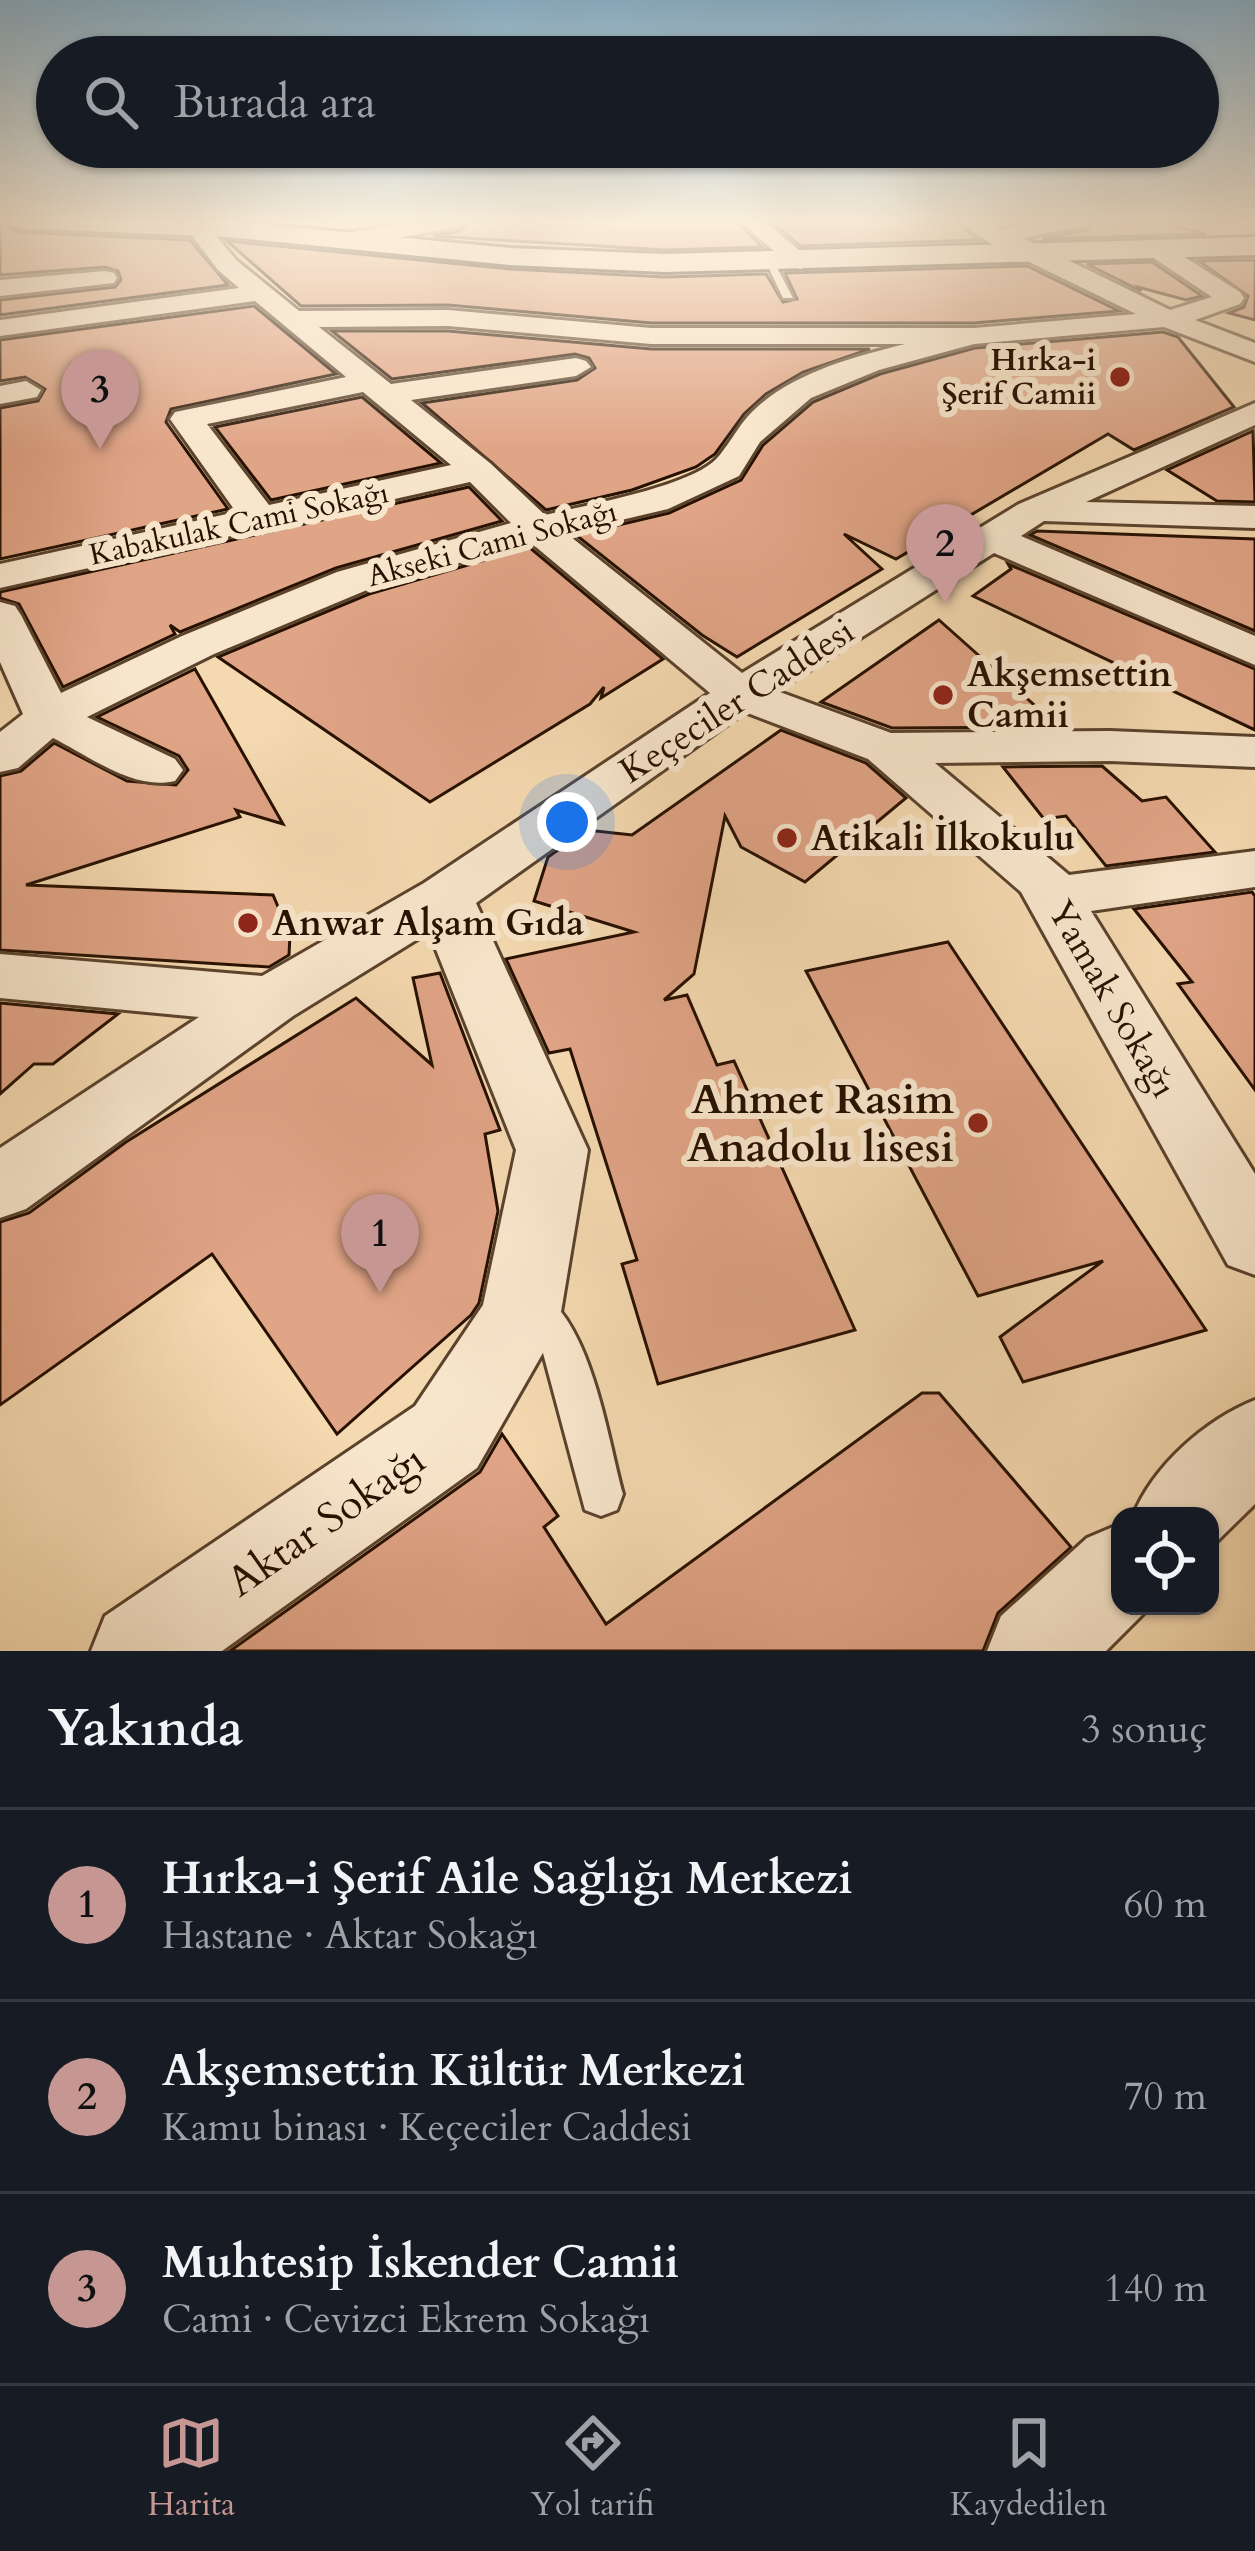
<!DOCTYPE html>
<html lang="tr">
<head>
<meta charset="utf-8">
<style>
	:root { --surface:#171b24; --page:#242831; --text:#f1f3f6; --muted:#9ea1a6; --line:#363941; --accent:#c59692 }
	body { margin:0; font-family:Cardo,serif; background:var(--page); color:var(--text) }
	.controls { position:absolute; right:36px; bottom:36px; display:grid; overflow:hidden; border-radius:24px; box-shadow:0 3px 9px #0004 }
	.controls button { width:108px; height:108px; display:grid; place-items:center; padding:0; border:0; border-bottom:3px solid var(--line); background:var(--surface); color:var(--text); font:60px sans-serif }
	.you { position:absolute; left:567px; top:822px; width:42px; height:42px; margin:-30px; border:9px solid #fff; border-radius:50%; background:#1a73e8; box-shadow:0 0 0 18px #1a73e833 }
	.badge { display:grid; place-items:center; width:78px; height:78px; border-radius:50%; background:var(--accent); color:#111; font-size:39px; font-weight:700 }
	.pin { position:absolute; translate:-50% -99px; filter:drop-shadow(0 3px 6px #0008) }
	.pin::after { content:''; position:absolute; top:63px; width:42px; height:36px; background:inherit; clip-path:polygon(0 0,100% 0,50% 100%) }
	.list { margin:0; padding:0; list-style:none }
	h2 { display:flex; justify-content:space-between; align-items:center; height:156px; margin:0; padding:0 48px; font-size:51px }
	h2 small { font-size:39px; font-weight:400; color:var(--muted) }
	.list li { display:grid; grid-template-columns:78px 1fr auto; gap:36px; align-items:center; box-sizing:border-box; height:192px; padding:0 48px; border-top:3px solid var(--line) }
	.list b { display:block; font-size:45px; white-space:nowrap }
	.list p { margin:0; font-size:39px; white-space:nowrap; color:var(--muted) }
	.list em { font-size:39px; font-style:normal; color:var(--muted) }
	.icon { flex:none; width:66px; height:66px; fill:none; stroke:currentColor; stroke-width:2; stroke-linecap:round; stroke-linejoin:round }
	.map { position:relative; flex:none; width:1255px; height:1651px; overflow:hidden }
	.search { position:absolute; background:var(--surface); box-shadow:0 3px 9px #0004; left:36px; right:36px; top:36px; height:132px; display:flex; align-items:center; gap:30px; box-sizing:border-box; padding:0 42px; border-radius:66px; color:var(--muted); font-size:45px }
	.sheet { height:732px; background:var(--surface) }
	nav { display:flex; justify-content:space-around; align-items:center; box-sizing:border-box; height:168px; border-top:3px solid var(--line); background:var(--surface); font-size:33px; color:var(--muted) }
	nav a { display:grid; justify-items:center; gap:6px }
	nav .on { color:var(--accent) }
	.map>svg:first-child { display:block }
	.building { fill:#e0a486; stroke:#261000; stroke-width:3 }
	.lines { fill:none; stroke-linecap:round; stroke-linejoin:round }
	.lane-casing { stroke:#5a422c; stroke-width:6 }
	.street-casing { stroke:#5a422c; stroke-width:6 }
	.secondary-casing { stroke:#261000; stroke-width:6 }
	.lane { fill:#f8e6cc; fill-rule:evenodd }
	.street { fill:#f8e6cc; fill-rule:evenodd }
	.secondary { fill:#f8e6cc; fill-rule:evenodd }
	.poi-dot { fill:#8f2418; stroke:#f8e6cc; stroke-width:4.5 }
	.labels { text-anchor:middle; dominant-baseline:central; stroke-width:12; stroke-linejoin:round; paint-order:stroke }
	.far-poi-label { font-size:30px; font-weight:bold; fill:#261000; stroke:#f8e6cc; text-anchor:end }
	.far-street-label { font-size:30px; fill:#261000; stroke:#f8e6cc }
	.poi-label { font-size:36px; font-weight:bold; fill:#261000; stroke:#f8e6cc; text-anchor:start }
	.street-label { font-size:36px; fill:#261000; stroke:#f8e6cc }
	.near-poi-label { font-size:42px; font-weight:bold; fill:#261000; stroke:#f8e6cc; text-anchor:end }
	.near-street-label { font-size:42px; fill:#261000; stroke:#f8e6cc }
</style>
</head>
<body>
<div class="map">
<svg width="1255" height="1651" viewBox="0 0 1255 1651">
	<rect width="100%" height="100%" fill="#f5d9b0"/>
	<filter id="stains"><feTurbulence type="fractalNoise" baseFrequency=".00167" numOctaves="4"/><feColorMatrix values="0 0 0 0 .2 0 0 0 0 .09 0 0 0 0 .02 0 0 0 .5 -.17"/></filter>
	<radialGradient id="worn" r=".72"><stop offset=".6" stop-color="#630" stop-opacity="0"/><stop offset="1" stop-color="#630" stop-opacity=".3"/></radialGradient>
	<!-- building -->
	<g class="building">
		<path d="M 473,220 L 735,220 L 762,247 L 665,250 L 433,236 L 460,231 Z"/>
		<path d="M 770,220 L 954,220 L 978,240 L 800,246 Z"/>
		<path d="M 1095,220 L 1153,220 L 1206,234 L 1043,239 L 1089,229 Z"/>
		<path d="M 0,222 L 17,232 L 190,240 L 228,285 L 0,315 L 0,300 L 115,287 L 121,280 L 118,271 L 105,267 L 0,275 Z"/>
		<path d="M 227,241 L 510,269 L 665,277 L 766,274 L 783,302 L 797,299 L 785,273 L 1027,266 L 1119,311 L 974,323 L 651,323 L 448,305 L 301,306 Z"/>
		<path d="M 1255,260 L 1255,320 L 1229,313 L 1244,307 L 1248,296 L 1199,261 Z"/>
		<path d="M 1152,262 L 1202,296 L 1186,300 L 1138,287 L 1141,291 L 1087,264 Z"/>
		<path d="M 254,306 L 336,374 L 171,409 L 166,422 L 228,509 L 0,559 L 0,408 L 38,401 L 45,389 L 25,377 L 0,381 L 0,340 Z"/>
		<path d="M 332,331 L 448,331 L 651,349 L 870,349 L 803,372 L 766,394 L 744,414 L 715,454 L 696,467 L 632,490 L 546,510 L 422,403 L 577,380 L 595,368 L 589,358 L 575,354 L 392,379 Z"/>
		<path d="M 1163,332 L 1178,337 L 1234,407 L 1134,450 L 1108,434 L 896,559 L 844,534 L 882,569 L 737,657 L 702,635 L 576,535 L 669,513 L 741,480 L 763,445 L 813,402 L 880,374 L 975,348 Z"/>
		<path d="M 362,397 L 441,463 L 271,500 L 215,427 Z"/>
		<path d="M 1253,431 L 1255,502 L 1217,501 L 1167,470 Z"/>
		<path d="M 469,487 L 502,521 L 336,568 L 180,632 L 170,625 L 175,634 L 63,687 L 19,604 L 0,598 L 0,592 Z"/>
		<path d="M 1037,531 L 1255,539 L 1255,631 L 1030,535 Z"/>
		<path d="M 529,547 L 663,659 L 601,698 L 604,687 L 590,704 L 430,802 L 218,657 L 369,594 Z"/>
		<path d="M 1008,564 L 1255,669 L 1255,730 L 973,596 L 1011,569 Z"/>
		<path d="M 939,620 L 1059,727 L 892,728 L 821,702 Z"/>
		<path d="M 195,669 L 283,824 L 236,810 L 240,817 L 26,885 L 273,895 L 290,935 L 289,955 L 269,967 L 0,950 L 0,776 L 21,771 L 54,743 L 127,781 L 176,785 L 188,770 L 179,756 L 97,717 Z"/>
		<path d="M 781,730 L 866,763 L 906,798 L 805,882 L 741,847 L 725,816 L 694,974 L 664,1000 L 687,995 L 717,1065 L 734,1061 L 855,1330 L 658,1384 L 622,1264 L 637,1260 L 570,1049 L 549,1053 L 506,959 L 634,932 L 534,901 L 548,857 L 587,830 L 632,835 Z"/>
		<path d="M 1102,766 L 1142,801 L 1166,797 L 1215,852 L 1106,866 L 1066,816 L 1044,819 L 1003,767 Z"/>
		<path d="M 1252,892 L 1255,896 L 1255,1090 L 1178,984 L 1192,982 L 1134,909 Z"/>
		<path d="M 948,942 L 1151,1248 L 1206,1330 L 1023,1382 L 1000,1337 L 1103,1261 L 978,1296 L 806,971 Z"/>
		<path d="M 440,973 L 500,1130 L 485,1134 L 498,1211 L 479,1303 L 471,1315 L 337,1434 L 212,1254 L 0,1405 L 0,1222 L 29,1213 L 126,1142 L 356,998 L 432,1065 L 413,978 Z"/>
		<path d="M 0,1003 L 118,1014 L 53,1064 L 34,1064 L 0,1094 Z"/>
		<path d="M 922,1393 L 939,1393 L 1071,1547 L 998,1613 L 983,1651 L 230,1651 L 480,1472 L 502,1434 L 558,1516 L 544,1527 L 606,1624 Z"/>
	</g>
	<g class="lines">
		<!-- lane casing -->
		<g class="lane-casing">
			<g id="lane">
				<path d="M 765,260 L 773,260 L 793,298 L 783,298 Z"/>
				<path d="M 530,1287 C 590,1310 607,1437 623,1494 L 617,1510 L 601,1516 L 585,1510 L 543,1353 L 510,1305 L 516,1292 Z"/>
			</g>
		</g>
		<!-- street casing -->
		<g class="street-casing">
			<g id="street">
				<path d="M 195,220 L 204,221 L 236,260 L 299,311 L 448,310 L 651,328 L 974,328 L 1136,314 L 988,242 L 958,220 L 985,220 L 1004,229 L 1049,220 L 1091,220 L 1088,225 L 1023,238 L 1170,310 L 1212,297 L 1143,251 L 1143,241 L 1159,241 L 1240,292 L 1244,298 L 1240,304 L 1195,320 L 1255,343 L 1255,362 L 1164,327 L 974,344 L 879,370 L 811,398 L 760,442 L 739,476 L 668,509 L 566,533 L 742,673 L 1019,504 L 1255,403 L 1255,425 L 1086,502 L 1255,506 L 1255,528 L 1044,521 L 1021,536 L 1255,636 L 1255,665 L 994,553 L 777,691 L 891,733 L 1110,731 L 1255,737 L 1255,767 L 1110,761 L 935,763 L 1069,875 L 1255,851 L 1255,887 L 1091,911 L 1255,1174 L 1255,1275 L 1228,1265 L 1021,892 L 868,759 L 745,712 L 476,903 L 588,1150 L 560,1318 L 548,1344 L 477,1468 L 222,1651 L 91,1651 L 105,1616 L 415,1406 L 483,1305 L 516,1150 L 429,932 L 293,1016 L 26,1209 L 0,1218 L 0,1148 L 199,1017 L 0,998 L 0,954 L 262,976 L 424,883 L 710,693 L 530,542 L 367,590 L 214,654 L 87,717 L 175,759 L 183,770 L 175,781 C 134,791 89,756 53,738 L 18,768 L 0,772 L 0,732 L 23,714 L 0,662 L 0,602 L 15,606 L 21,615 L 61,693 L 182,636 L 337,572 L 511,523 L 470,482 L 0,588 L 0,564 L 236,512 L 170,419 L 175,412 L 346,377 L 255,301 L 0,336 L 0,320 L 239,288 L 218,270 L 185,226 ZM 448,326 L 651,344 L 905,344 C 853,357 792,373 753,411 C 738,425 726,451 713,462 C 682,488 586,505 545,515 L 490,463 L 411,400 L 576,376 L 591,367 L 586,361 L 576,358 L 391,384 L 319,327 ZM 363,392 L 451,465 L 269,505 L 207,424 Z"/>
				<path d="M 423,220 L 469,220 L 458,227 L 347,247 L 336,240 L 347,233 Z"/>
				<path d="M 739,220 L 763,220 L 813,262 L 801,269 L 792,267 Z"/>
				<path d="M 105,271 L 114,273 L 117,278 L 114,283 L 0,296 L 0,280 Z"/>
				<path d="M 26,381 L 41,390 L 37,397 L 0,404 L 0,386 Z"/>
				<path d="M 1255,1400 L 1255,1504 L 1210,1548 L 1210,1516 L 1133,1516 C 1153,1466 1205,1420 1255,1400 Z"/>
				<path d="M 1120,1524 L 1120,1606 L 1151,1606 L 1106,1651 L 987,1651 L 1001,1616 L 1087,1538 Z"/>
			</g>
		</g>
		<!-- secondary casing -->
		<g class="secondary-casing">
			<path id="secondary" d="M 4,220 L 218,220 L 510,248 L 665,254 L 1255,237 L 1255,255 L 665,272 L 510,265 L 229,237 L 17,228 Z"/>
		</g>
		<!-- lane -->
		<use href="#lane" class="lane"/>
		<!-- street -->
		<use href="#street" class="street"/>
		<!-- secondary -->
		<use href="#secondary" class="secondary"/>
	</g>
	<!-- sky -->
	<linearGradient id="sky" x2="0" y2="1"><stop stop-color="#8ab6d2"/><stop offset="0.49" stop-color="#faeedb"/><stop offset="1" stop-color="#faeedb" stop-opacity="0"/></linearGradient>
	<rect width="1255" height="451" fill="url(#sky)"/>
	<!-- markers -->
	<g class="poi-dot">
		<circle cx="1120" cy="377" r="12"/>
		<circle cx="943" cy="695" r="12"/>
		<circle cx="787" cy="838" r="12"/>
		<circle cx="248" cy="923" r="12"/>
		<circle cx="978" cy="1123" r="12"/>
	</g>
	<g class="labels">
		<!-- far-poi labels -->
		<g class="far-poi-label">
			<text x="1096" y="360">Hırka-i<tspan x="1096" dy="34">Şerif Camii</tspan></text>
		</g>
		<!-- far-street labels -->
		<g class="far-street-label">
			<text transform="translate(239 524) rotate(-12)">Kabakulak Cami Sokağı</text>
			<text transform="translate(492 544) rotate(-15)">Akseki Cami Sokağı</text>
		</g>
		<!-- poi labels -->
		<g class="poi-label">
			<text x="967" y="674">Akşemsettin<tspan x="967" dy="41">Camii</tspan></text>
			<text x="811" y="838">Atikali İlkokulu</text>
			<text x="272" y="923">Anwar Alşam Gıda</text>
		</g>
		<!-- street labels -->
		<g class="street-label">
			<text transform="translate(737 701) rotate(-33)">Keçeciler Caddesi</text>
			<text transform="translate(1112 999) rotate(60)">Yamak Sokağı</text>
		</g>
		<!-- near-poi labels -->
		<g class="near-poi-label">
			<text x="954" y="1099">Ahmet Rasim<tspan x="954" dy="48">Anadolu lisesi</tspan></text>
		</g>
		<!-- near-street labels -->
		<g class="near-street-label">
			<text transform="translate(326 1521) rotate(-35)">Aktar Sokağı</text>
		</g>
	</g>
	<rect width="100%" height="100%" filter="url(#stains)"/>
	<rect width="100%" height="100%" fill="url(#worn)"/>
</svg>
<div class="controls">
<button><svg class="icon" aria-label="locate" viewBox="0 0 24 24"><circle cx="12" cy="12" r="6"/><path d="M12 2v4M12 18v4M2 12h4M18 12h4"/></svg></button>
</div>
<div class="you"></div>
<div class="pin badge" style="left:380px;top:1293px">1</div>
<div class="pin badge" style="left:945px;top:603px">2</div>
<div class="pin badge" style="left:100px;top:449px">3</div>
<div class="search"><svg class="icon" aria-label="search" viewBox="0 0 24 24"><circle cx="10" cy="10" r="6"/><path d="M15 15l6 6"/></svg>Burada ara</div>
</div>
<section class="sheet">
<h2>Yakında<small>3 sonuç</small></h2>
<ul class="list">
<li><span class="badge">1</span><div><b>Hırka-i Şerif Aile Sağlığı Merkezi</b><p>Hastane · Aktar Sokağı</p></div><em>60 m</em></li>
<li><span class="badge">2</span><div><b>Akşemsettin Kültür Merkezi</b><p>Kamu binası · Keçeciler Caddesi</p></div><em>70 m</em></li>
<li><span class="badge">3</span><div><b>Muhtesip İskender Camii</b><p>Cami · Cevizci Ekrem Sokağı</p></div><em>140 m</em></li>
</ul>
</section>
<nav>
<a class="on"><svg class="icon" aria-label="map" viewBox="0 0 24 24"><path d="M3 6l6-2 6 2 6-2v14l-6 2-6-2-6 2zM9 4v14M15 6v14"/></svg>Harita</a>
<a><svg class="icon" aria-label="directions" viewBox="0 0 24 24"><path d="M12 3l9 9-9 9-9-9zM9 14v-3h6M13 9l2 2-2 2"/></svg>Yol tarifi</a>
<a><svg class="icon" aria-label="saved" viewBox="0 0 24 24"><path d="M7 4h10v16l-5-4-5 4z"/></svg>Kaydedilen</a>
</nav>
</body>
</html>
